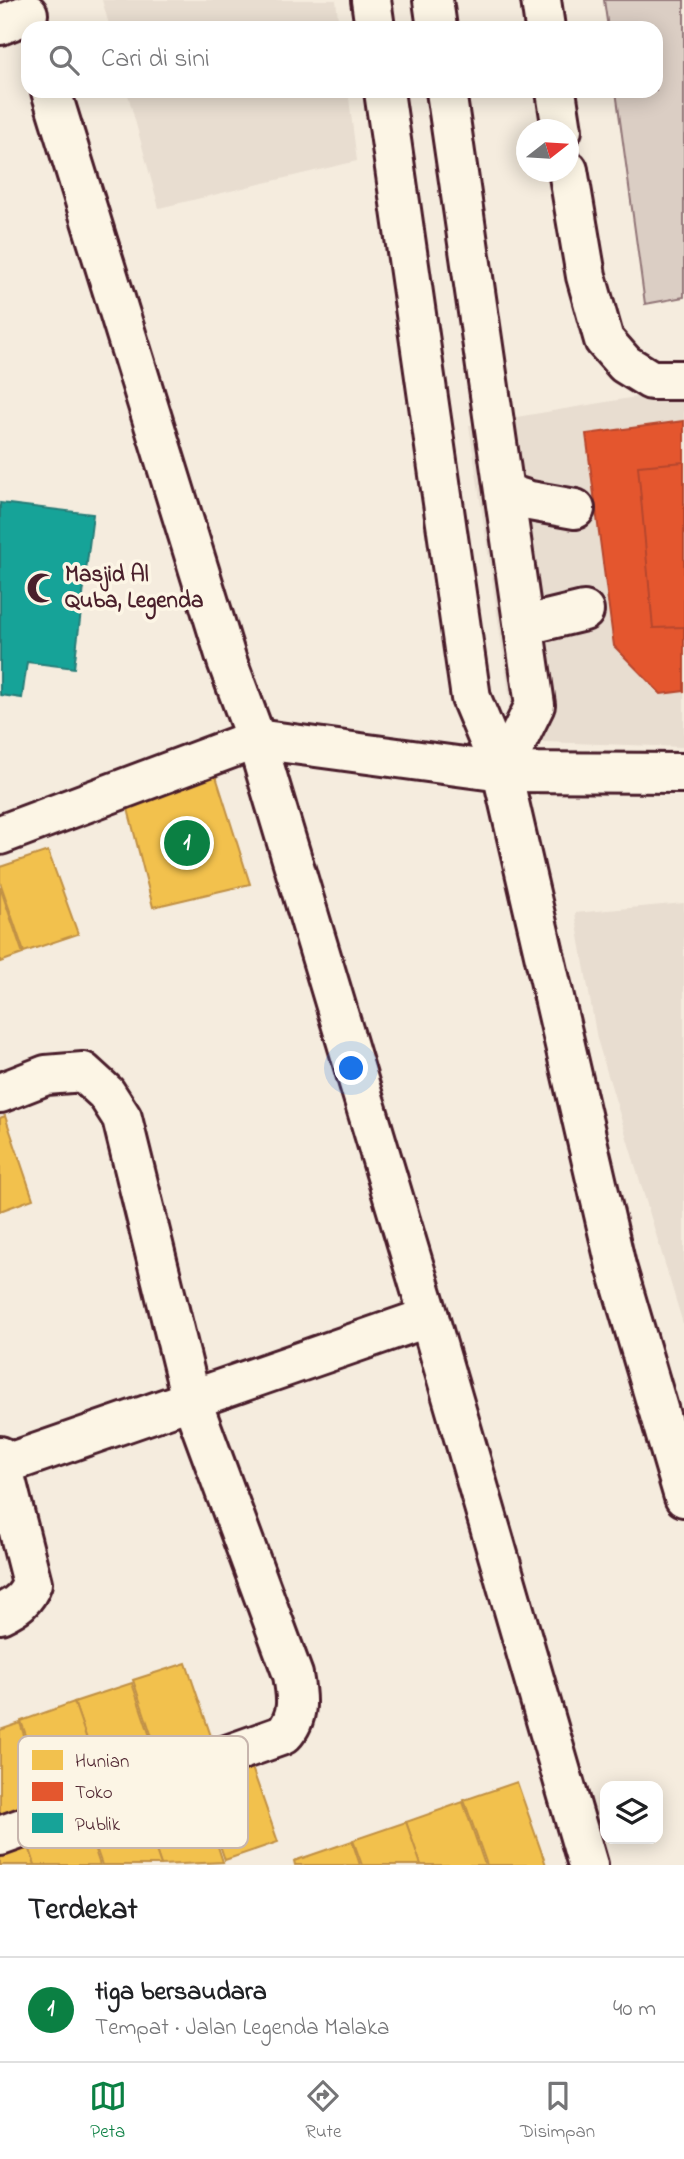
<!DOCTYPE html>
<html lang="id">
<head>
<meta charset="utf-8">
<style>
	:root { --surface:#fff; --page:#f2f2f2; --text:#202124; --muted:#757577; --line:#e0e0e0; --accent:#0b8043 }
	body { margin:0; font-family:"Indie Flower",sans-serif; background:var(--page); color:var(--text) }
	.controls { position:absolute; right:21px; bottom:21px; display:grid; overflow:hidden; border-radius:14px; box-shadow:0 4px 18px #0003 }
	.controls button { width:63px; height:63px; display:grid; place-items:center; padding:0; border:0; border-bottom:2px solid var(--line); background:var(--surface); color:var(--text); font:35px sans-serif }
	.compass { position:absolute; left:516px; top:119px; width:63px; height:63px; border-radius:50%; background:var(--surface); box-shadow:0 4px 18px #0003; rotate:73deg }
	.you { position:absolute; left:352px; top:1069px; width:24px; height:24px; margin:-18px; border:5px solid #fff; border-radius:50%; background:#1a73e8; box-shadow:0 0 0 10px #1a73e833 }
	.badge { display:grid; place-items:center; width:46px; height:46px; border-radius:50%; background:var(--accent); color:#fff; font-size:23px; font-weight:700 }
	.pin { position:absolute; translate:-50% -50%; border:4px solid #fff; box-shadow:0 2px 7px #0006 }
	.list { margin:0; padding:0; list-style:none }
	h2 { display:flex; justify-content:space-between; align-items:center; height:91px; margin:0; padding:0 28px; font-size:30px }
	h2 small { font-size:23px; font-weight:400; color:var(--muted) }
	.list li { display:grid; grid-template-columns:46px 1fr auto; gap:21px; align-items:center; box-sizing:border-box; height:105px; padding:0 28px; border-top:2px solid var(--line) }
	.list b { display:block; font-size:26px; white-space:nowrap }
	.list p { margin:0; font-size:23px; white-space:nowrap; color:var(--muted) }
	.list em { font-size:23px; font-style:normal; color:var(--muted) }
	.icon { flex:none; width:38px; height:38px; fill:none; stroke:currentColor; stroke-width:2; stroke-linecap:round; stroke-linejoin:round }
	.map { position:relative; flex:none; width:684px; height:1865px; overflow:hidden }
	.search { position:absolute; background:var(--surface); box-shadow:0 4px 18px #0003; left:21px; right:21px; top:21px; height:77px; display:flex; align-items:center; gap:18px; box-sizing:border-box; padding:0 24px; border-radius:21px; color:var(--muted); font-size:26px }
	.sheet { height:196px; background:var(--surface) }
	nav { display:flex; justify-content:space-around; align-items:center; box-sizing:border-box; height:98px; border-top:2px solid var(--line); background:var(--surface); font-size:19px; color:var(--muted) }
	nav a { display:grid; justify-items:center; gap:4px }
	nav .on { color:var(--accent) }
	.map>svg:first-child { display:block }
	.built { fill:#e8ddd0 }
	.green { fill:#dbcec4; stroke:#927678; stroke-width:2 }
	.homes { fill:#f2c14e; stroke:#c09044; stroke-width:2 }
	.shops { fill:#e4572e; stroke:#b6462d; stroke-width:2 }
	.public { fill:#17a398; stroke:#267b77; stroke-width:2 }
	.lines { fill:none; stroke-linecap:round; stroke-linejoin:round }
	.minor-casing { stroke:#4a1f2b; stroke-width:44 }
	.minor { stroke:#fcf5e5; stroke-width:38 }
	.labels { text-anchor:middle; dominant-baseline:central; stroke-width:7; stroke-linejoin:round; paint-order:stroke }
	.poi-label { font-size:23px; font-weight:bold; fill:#4a1f2b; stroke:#fcf5e5; text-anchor:start }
	.key { fill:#fcf5e5; stroke:#c7b5ad; stroke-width:2 }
	.key-label { font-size:19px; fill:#4a1f2b }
</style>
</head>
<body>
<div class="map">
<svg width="684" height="1865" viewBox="0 0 684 1865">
	<rect width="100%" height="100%" fill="#f5ecde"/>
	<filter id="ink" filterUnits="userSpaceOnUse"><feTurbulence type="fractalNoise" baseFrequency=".0143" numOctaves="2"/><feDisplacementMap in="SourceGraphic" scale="14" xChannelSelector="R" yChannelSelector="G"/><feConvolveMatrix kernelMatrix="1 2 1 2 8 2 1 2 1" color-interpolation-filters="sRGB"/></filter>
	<g filter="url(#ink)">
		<!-- built -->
		<g class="built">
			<path d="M 102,0 L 336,0 L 339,28 L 110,28 Z"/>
			<path d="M 127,91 L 348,91 L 357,161 L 159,208 Z"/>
			<path d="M 684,389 L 684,747 L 516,741 L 469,425 Z"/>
			<path d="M 684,903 L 684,1327 L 597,1039 L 575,913 Z"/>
		</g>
		<!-- green -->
		<path class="green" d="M 604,0 L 684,0 L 684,297 L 645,304 L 616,91 L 656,91 L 656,28 L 608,28 Z"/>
		<!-- homes -->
		<g class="homes">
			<path d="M 214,770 L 250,884 L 153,907 L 126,801 Z"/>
			<path d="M 48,851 L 78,934 L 24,952 L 0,882 L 0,867 Z"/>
			<path d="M 0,887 L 23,954 L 0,962 Z"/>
			<path d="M 5,1116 L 33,1199 L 0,1211 L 0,1118 Z"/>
			<path d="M 186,1663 L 214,1745 L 161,1764 L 133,1680 Z"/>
			<path d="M 132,1683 L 160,1766 L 103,1786 L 74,1702 Z"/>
			<path d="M 74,1702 L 103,1786 L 50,1804 L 21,1721 Z"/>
			<path d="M 20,1723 L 48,1806 L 0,1823 L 0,1730 Z"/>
			<path d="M 249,1759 L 278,1842 L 225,1860 L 197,1777 Z"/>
			<path d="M 196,1779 L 223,1862 L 161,1865 L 138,1799 Z"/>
			<path d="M 517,1782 L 546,1865 L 487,1865 L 464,1800 Z"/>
			<path d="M 138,1799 L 161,1865 L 102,1865 L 85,1816 Z"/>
			<path d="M 463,1802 L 485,1865 L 421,1865 L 406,1822 Z"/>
			<path d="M 84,1818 L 100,1865 L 35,1865 L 26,1838 Z"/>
			<path d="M 406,1822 L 421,1865 L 362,1865 L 353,1840 Z"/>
			<path d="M 26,1838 L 35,1865 L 0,1865 L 0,1847 Z"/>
			<path d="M 352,1841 L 360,1865 L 295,1865 L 294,1861 Z"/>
		</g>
		<!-- shops -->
		<g class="shops">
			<path d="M 684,421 L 684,691 L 661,694 L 614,646 L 586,434 Z"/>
			<path d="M 684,462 L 684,627 L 653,628 L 638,466 Z"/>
		</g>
		<!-- public -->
		<path class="public" d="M 0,503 L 93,514 L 74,668 L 27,662 L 22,698 L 0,695 Z"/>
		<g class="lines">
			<!-- minor casing -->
			<g class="minor-casing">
				<g id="minor">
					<path d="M 371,0 L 375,28"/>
					<path d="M 433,0 L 437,28"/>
					<path d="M 541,0 L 545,28"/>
					<path d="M 0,25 L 28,14"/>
					<path d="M 51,91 L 227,661 L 256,739 L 429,1317 L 588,1865"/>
					<path d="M 384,91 L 471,698 L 502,772 L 616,1266 L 684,1497"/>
					<path d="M 446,91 L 535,705 L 502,772"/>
					<path d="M 556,91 L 562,130"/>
					<path d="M 568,170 L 586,276 L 604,340 L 625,364 L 651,380 L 684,380"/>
					<path d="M 505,493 L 530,501 L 575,509"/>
					<path d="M 526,625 L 584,611"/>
					<path d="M 0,835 L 256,739 L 502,772 L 684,773"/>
					<path d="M 0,1093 L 46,1075 L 83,1072 L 106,1093 L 122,1118 L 191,1399 L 293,1675 C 297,1697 300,1717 283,1735 L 0,1836"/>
					<path d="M 0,1456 L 32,1583 C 26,1600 16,1606 0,1614"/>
					<path d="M 3,1465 L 429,1317"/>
				</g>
			</g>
			<!-- minor -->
			<use href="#minor" class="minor"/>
		</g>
	</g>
	<!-- icons -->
	<defs>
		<g id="mosque-bare" transform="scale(2.415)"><path d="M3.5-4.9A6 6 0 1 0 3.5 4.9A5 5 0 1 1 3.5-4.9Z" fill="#4a1f2b" stroke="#fcf5e5" stroke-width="2.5" paint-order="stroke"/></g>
	</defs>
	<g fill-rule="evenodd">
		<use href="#mosque-bare" x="42" y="588"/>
	</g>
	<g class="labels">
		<!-- poi labels -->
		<g class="poi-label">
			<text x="65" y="575">Masjid Al<tspan x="65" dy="26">Quba, Legenda</tspan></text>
		</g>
	</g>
	<!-- legend -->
	<rect x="18" y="1736" width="230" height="112" rx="10" class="key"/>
	<rect x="32" y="1750" width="31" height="20" fill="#f2c14e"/>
	<rect x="32" y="1782" width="31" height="19" fill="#e4572e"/>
	<rect x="32" y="1813" width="31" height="20" fill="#17a398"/>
	<g class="key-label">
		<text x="75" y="1767">Hunian</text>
		<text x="75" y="1798">Toko</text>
		<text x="75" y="1830">Publik</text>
	</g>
</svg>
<div class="controls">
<button><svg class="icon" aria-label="layers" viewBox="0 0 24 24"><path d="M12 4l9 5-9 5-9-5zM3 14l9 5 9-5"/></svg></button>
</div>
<svg class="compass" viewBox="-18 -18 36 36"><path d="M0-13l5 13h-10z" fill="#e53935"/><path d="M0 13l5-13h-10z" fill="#757577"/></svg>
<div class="you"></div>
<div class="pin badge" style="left:187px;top:843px">1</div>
<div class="search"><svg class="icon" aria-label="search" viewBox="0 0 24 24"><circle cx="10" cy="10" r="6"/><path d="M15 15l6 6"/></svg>Cari di sini</div>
</div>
<section class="sheet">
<h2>Terdekat<small></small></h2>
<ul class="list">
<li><span class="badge">1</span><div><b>tiga bersaudara</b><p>Tempat · Jalan Legenda Malaka</p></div><em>40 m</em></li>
</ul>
</section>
<nav>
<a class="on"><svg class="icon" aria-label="map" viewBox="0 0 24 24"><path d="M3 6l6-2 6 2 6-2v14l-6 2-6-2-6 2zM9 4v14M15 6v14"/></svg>Peta</a>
<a><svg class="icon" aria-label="directions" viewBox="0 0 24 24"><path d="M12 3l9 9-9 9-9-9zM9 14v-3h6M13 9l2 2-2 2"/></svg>Rute</a>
<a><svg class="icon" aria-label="saved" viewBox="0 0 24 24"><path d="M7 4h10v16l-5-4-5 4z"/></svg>Disimpan</a>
</nav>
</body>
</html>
